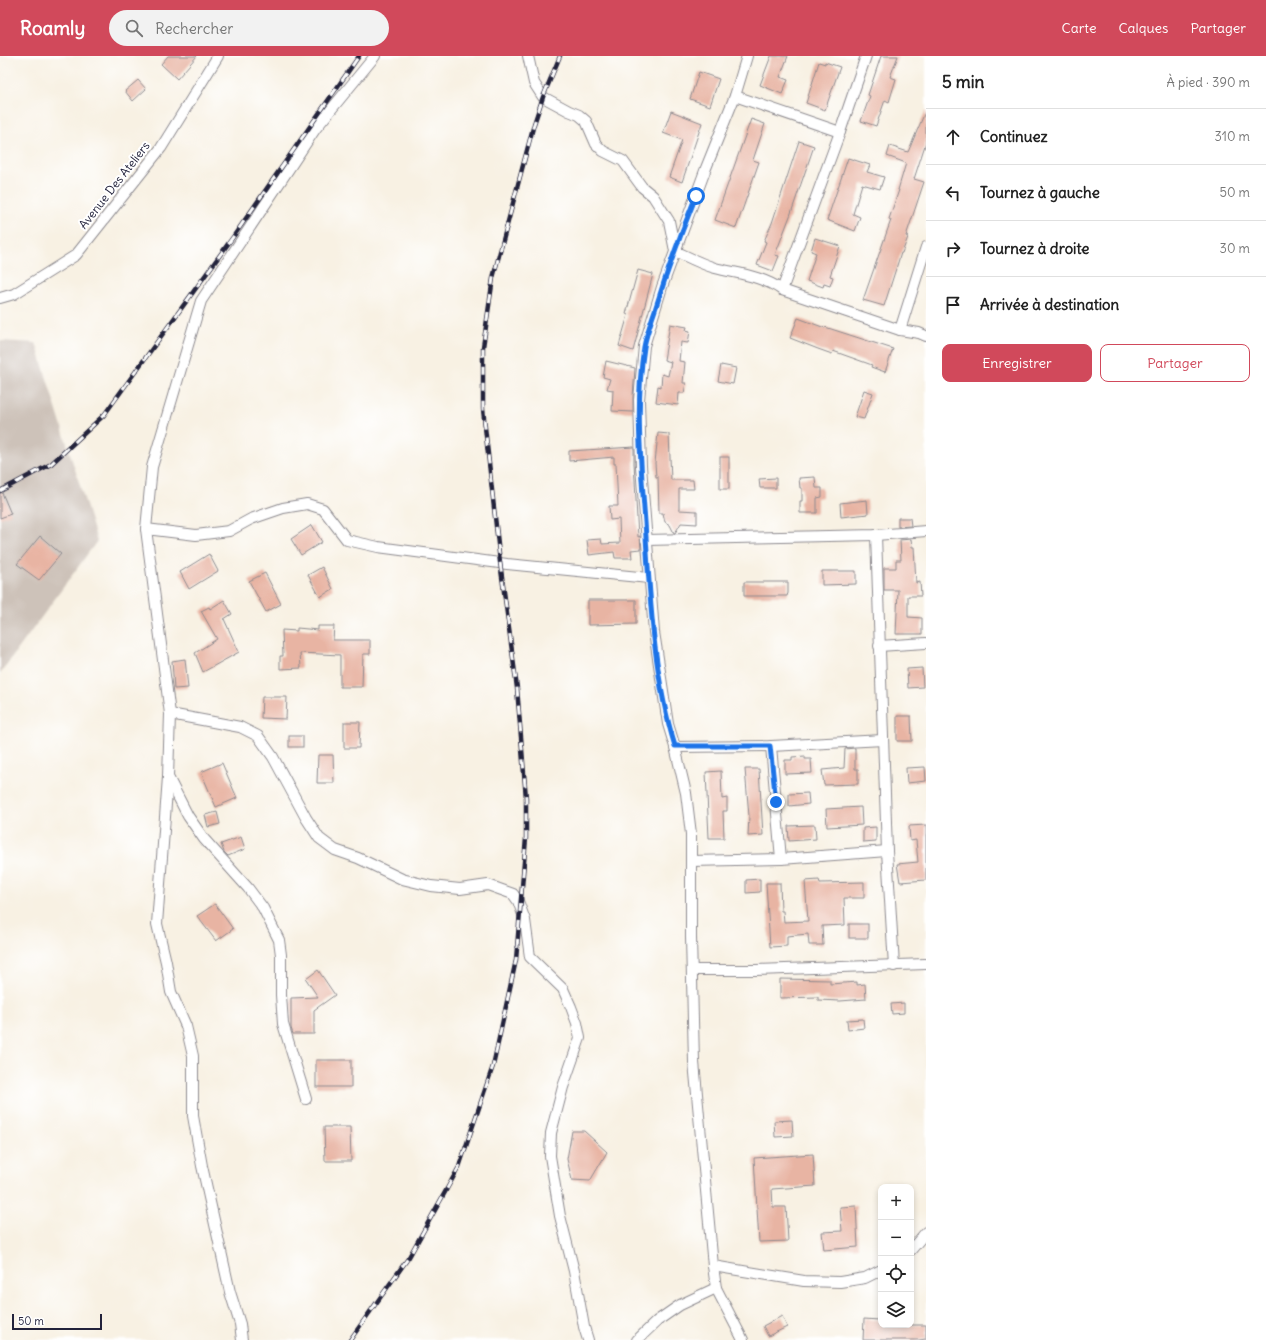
<!DOCTYPE html>
<html lang="fr">
<head>
<meta charset="utf-8">
<style>
	:root { --surface:#fff; --page:#f2f2f2; --text:#222; --muted:#767676; --line:#e0e0e0; --accent:#d1495b }
	body { margin:0; font-family:Delius,sans-serif; background:var(--page); color:var(--text) }
	.controls { position:absolute; right:12px; bottom:12px; display:grid; overflow:hidden; border-radius:8px; box-shadow:0 2px 6px #0003 }
	.controls button { width:36px; height:36px; display:grid; place-items:center; padding:0; border:0; border-bottom:1px solid var(--line); background:var(--surface); color:var(--text); font:20px sans-serif }
	.scale { position:absolute; left:12px; bottom:10px; width:90px; box-sizing:border-box; padding-left:4px; border:2px solid #22223b; border-top:0; font-size:11px; line-height:14px; white-space:nowrap; color:#22223b; -webkit-text-stroke:3px #fff; paint-order:stroke }
	.stop { position:absolute; width:12px; height:12px; margin:-9px; border:3px solid #1a73e8; border-radius:50%; background:#fff }
	.stop.end { background:#1a73e8; border-color:#fff; box-shadow:0 1px 4px #0008 }
	.list { margin:0; padding:0; list-style:none }
	h2 { display:flex; justify-content:space-between; align-items:center; height:52px; margin:0; padding:0 16px; font-size:17px }
	h2 small { font-size:13px; font-weight:400; color:var(--muted) }
	.list li { display:grid; grid-template-columns:26px 1fr auto; gap:12px; align-items:center; box-sizing:border-box; height:56px; padding:0 16px; border-top:1px solid var(--line) }
	.list b { display:block; font-size:15px; white-space:nowrap }
	.list em { font-size:13px; font-style:normal; color:var(--muted) }
	.actions { display:flex; gap:8px; padding:12px 16px }
	.actions a { flex:1; padding:9px 0; border:1px solid var(--accent); border-radius:8px; text-align:center; font-size:14px; color:var(--accent) }
	.actions .main { background:var(--accent); color:#fff }
	.icon { flex:none; width:22px; height:22px; fill:none; stroke:currentColor; stroke-width:2; stroke-linecap:round; stroke-linejoin:round }
	.map { position:relative; flex:none; width:926px; height:1284px; overflow:hidden }
	header { display:flex; align-items:center; gap:24px; box-sizing:border-box; height:56px; padding:0 20px; background:var(--accent); color:#fff }
	header strong { font-size:19px }
	nav { display:flex; gap:22px; margin-inline-start:auto; font-size:14px }
	.search { width:280px; height:36px; background:var(--page); display:flex; align-items:center; gap:10px; box-sizing:border-box; padding:0 14px; border-radius:22px; color:var(--muted); font-size:15px }
	main { display:flex }
	aside { flex:1; background:var(--surface) }
	.map>svg:first-child { display:block }
	.industrial { fill:#cdc2b9 }
	.building { fill:#e8b4a3 }
	.lines { fill:none; stroke-linecap:round; stroke-linejoin:round }
	.street-casing { stroke:#8d8a8f; stroke-width:12 }
	.street { stroke:#fff; stroke-width:10 }
	.rail-casing { stroke:#22223b; stroke-width:4.5 }
	.rail { stroke:#fff; stroke-width:3; stroke-dasharray:9; stroke-linecap:butt }
	.route { stroke:#1a73e8; stroke-width:5 }
	.labels { text-anchor:middle; dominant-baseline:central; stroke-width:4; stroke-linejoin:round; paint-order:stroke }
	.street-label { font-size:12px; fill:#22223b; stroke:#fff }
</style>
</head>
<body>
<header>
<strong>Roamly</strong>
<div class="search"><svg class="icon" aria-label="search" viewBox="0 0 24 24"><circle cx="10" cy="10" r="6"/><path d="M15 15l6 6"/></svg>Rechercher</div>
<nav><a>Carte</a><a>Calques</a><a>Partager</a></nav>
</header>
<main>
<div class="map">
<svg width="926" height="1284" viewBox="0 0 926 1284">
	<rect width="100%" height="100%" fill="#fff"/>
	<filter id="ink" filterUnits="userSpaceOnUse"><feTurbulence type="fractalNoise" baseFrequency=".025" numOctaves="2"/><feDisplacementMap in="SourceGraphic" scale="8" xChannelSelector="R" yChannelSelector="G"/><feConvolveMatrix kernelMatrix="1 2 1 2 8 2 1 2 1" color-interpolation-filters="sRGB"/></filter>
	<filter id="wash" filterUnits="userSpaceOnUse"><feTurbulence type="fractalNoise" baseFrequency=".012" numOctaves="4" result="noise"/><feDisplacementMap in="SourceGraphic" scale="16" xChannelSelector="R" yChannelSelector="G"/><feGaussianBlur stdDeviation="0.9" result="paint"/><feColorMatrix in="noise" values="0 0 0 0 0 0 0 0 0 0 0 0 0 0 0 0 0 1.4 0 .05"/><feComposite in="paint" operator="in"/></filter>
	<g filter="url(#wash)">
		<rect width="100%" height="100%" fill="#f8f1e3"/>
		<!-- industrial -->
		<path class="industrial" d="M 0,285 L 36,287 L 97,485 L 0,618 Z"/>
		<g id="blocks">
			<!-- building -->
			<g class="building">
				<path d="M 168,0 L 197,0 L 177,23 L 161,8 Z"/>
				<path d="M 771,0 L 788,0 L 780,21 L 788,24 L 782,38 L 760,29 Z"/>
				<path d="M 881,0 L 898,0 L 890,21 L 896,23 L 889,46 L 885,44 L 876,70 L 861,65 L 870,40 L 868,39 Z"/>
				<path d="M 819,6 L 825,8 L 825,6 L 840,11 L 825,54 L 806,47 Z"/>
				<path d="M 699,16 L 719,23 L 710,50 L 690,43 Z"/>
				<path d="M 138,24 L 146,33 L 133,45 L 125,35 Z"/>
				<path d="M 926,54 L 926,86 L 914,123 L 924,126 L 906,180 L 908,181 L 902,197 L 901,197 L 884,250 L 863,244 L 891,164 L 889,163 L 899,134 L 898,134 L 906,107 L 887,100 L 890,90 L 908,96 Z"/>
				<path d="M 671,55 L 702,67 L 682,126 L 669,121 L 682,84 L 663,77 Z"/>
				<path d="M 751,63 L 765,68 L 753,104 L 759,106 L 736,172 L 715,164 Z"/>
				<path d="M 799,85 L 814,90 L 790,160 L 775,199 L 779,200 L 773,215 L 757,209 L 766,186 L 764,185 L 772,167 Z"/>
				<path d="M 848,102 L 870,109 L 867,116 L 884,121 L 880,133 L 862,128 L 853,158 L 860,161 L 855,175 L 827,164 Z"/>
				<path d="M 815,182 L 840,190 L 830,220 L 833,221 L 830,230 L 824,228 L 823,231 L 807,225 L 816,197 L 811,195 Z"/>
				<path d="M 638,214 L 653,218 L 633,295 L 619,290 L 628,259 L 626,258 Z"/>
				<path d="M 798,262 L 825,272 L 825,271 L 893,293 L 885,316 L 871,311 L 872,309 L 833,295 L 832,298 L 818,293 L 790,282 Z"/>
				<path d="M 670,268 L 687,271 L 686,274 L 690,275 L 688,287 L 681,286 L 679,305 L 685,306 L 683,327 L 686,327 L 684,337 L 679,337 L 678,349 L 656,346 L 658,330 L 661,331 L 662,318 L 668,320 L 671,306 L 664,304 Z"/>
				<path d="M 606,305 L 635,312 L 633,341 L 633,356 L 612,355 L 613,334 L 607,333 L 610,323 L 603,321 Z"/>
				<path d="M 721,309 L 736,312 L 733,328 L 718,325 Z"/>
				<path d="M 864,334 L 873,337 L 864,363 L 855,361 Z"/>
				<path d="M 658,377 L 669,378 L 671,424 L 693,424 L 694,433 L 679,433 L 679,454 L 697,455 L 697,468 L 681,467 L 675,477 L 674,477 L 670,469 L 665,466 L 663,457 L 659,457 L 658,421 L 656,421 L 655,407 Z"/>
				<path d="M 634,391 L 634,407 L 638,481 L 640,480 L 641,493 L 631,494 L 632,502 L 615,502 L 614,496 L 589,499 L 587,484 L 601,483 L 602,488 L 620,487 L 619,463 L 610,464 L 609,450 L 618,450 L 616,408 L 614,408 L 614,401 L 569,405 L 569,395 Z"/>
				<rect x="720" y="401" width="9" height="32"/>
				<path d="M 815,421 L 816,432 L 822,432 L 822,441 L 817,442 L 817,457 L 800,457 L 800,445 L 802,445 L 802,432 L 800,432 L 799,422 Z"/>
				<path d="M 776,422 L 776,432 L 760,432 L 759,423 Z"/>
				<path d="M 0,432 L 11,458 L 0,462 Z"/>
				<path d="M 867,444 L 868,458 L 841,461 L 840,447 Z"/>
				<path d="M 898,462 L 910,462 L 911,470 L 898,471 Z"/>
				<path d="M 312,469 L 322,486 L 301,499 L 291,483 Z"/>
				<path d="M 40,480 L 61,498 L 39,524 L 17,508 Z"/>
				<path d="M 911,483 L 912,491 L 914,491 L 916,527 L 920,526 L 921,540 L 908,540 L 908,561 L 922,562 L 922,578 L 896,578 L 898,534 L 884,534 L 884,512 L 896,512 L 896,504 L 901,504 L 900,484 Z"/>
				<path d="M 209,498 L 218,515 L 189,533 L 180,516 Z"/>
				<path d="M 322,511 L 333,533 L 320,541 L 308,519 Z"/>
				<path d="M 822,515 L 856,515 L 856,528 L 822,529 Z"/>
				<path d="M 265,517 L 281,548 L 266,556 L 249,525 Z"/>
				<path d="M 744,526 L 788,526 L 788,537 L 787,540 L 744,540 Z"/>
				<path d="M 224,544 L 232,558 L 224,563 L 239,596 L 203,616 L 195,597 L 217,583 L 201,555 L 209,551 L 210,553 Z"/>
				<path d="M 588,544 L 636,544 L 636,568 L 588,569 Z"/>
				<path d="M 318,570 L 334,570 L 333,584 L 370,584 L 370,598 L 363,598 L 362,631 L 340,631 L 340,599 L 300,597 L 301,612 L 280,613 L 280,600 L 283,600 L 282,574 L 297,575 L 297,572 L 318,574 Z"/>
				<path d="M 185,603 L 188,632 L 174,633 L 172,605 Z"/>
				<path d="M 922,612 L 923,631 L 908,632 L 907,613 Z"/>
				<path d="M 262,641 L 287,641 L 286,663 L 261,662 Z"/>
				<path d="M 897,660 L 911,660 L 912,685 L 897,685 Z"/>
				<path d="M 344,666 L 360,666 L 359,692 L 344,692 Z"/>
				<rect x="289" y="680" width="14" height="11"/>
				<path d="M 855,692 L 855,713 L 858,713 L 858,728 L 824,729 L 822,714 L 844,712 L 845,693 Z"/>
				<path d="M 318,699 L 333,699 L 334,727 L 317,727 Z"/>
				<path d="M 805,700 L 805,703 L 811,703 L 812,717 L 785,718 L 785,704 L 792,704 L 792,701 Z"/>
				<path d="M 222,707 L 237,742 L 216,751 L 201,716 Z"/>
				<path d="M 925,711 L 926,725 L 907,727 L 906,712 Z"/>
				<path d="M 745,713 L 759,713 L 763,779 L 748,780 L 749,760 Z"/>
				<path d="M 721,715 L 722,743 L 727,742 L 727,755 L 723,755 L 724,782 L 709,782 L 706,716 Z"/>
				<path d="M 808,737 L 809,748 L 789,750 L 789,738 Z"/>
				<path d="M 861,751 L 862,769 L 827,771 L 826,753 Z"/>
				<path d="M 217,756 L 220,768 L 208,771 L 205,759 Z"/>
				<path d="M 815,769 L 816,783 L 789,785 L 788,770 Z"/>
				<path d="M 926,769 L 926,824 L 900,826 L 897,808 L 918,806 L 916,784 L 910,785 L 909,770 Z"/>
				<path d="M 876,771 L 876,785 L 863,786 L 863,772 Z"/>
				<path d="M 241,781 L 245,793 L 228,800 L 224,796 L 221,788 Z"/>
				<path d="M 760,823 L 760,836 L 746,837 L 746,824 Z"/>
				<path d="M 819,824 L 820,827 L 864,826 L 864,842 L 844,842 L 845,869 L 822,870 L 823,889 L 809,889 L 808,878 L 787,880 L 787,890 L 770,891 L 766,827 L 780,827 L 781,855 L 783,855 L 784,866 L 808,865 L 805,825 Z"/>
				<path d="M 215,848 L 233,873 L 216,885 L 197,860 Z"/>
				<rect x="849" y="868" width="19" height="14"/>
				<path d="M 318,914 L 335,939 L 314,954 L 314,978 L 293,978 L 291,972 L 291,942 L 318,941 L 306,923 Z"/>
				<path d="M 780,923 L 830,924 L 830,928 L 857,926 L 857,929 L 865,928 L 866,943 L 840,945 L 818,944 L 818,941 L 780,942 Z"/>
				<path d="M 904,947 L 904,957 L 892,958 L 891,948 Z"/>
				<path d="M 863,963 L 864,972 L 848,974 L 847,964 Z"/>
				<rect x="316" y="1004" width="35" height="27"/>
				<path d="M 792,1064 L 793,1080 L 775,1081 L 774,1065 Z"/>
				<path d="M 324,1071 L 350,1071 L 351,1105 L 325,1105 Z"/>
				<path d="M 572,1075 L 584,1075 L 607,1096 L 590,1125 L 572,1124 L 567,1103 Z"/>
				<path d="M 813,1098 L 815,1130 L 772,1133 L 773,1151 L 786,1151 L 788,1185 L 759,1186 L 754,1102 Z"/>
				<path d="M 856,1150 L 858,1191 L 824,1194 L 822,1176 L 842,1175 L 840,1151 Z"/>
				<path d="M 782,1260 L 787,1271 L 768,1280 L 763,1270 Z"/>
				<path d="M 864,1263 L 879,1264 L 879,1269 L 926,1269 L 926,1283 L 919,1284 L 863,1284 Z"/>
			</g>
		</g>
	</g>
	<g filter="url(#ink)">
		<use href="#blocks" fill-opacity="0" stroke="#8d8a8f" stroke-width="1"/>
		<g class="lines">
			<!-- street casing -->
			<g class="street-casing">
				<g id="street">
					<path d="M 528,0 L 534,27 L 543,41 L 569,55 L 579,59 L 586,65 L 596,88 L 603,95 L 623,105 L 642,131 L 653,140 L 669,165 L 675,195 C 688,201 701,208 715,212 C 739,218 762,220 782,234 L 900,274 L 919,277 L 926,280"/>
					<path d="M 735,40 L 840,76"/>
					<path d="M 782,234 L 840,76 L 866,0"/>
					<path d="M 0,242 L 14,238 L 76,199 L 161,92 L 218,0"/>
					<path d="M 900,274 L 926,191"/>
					<path d="M 146,473 L 196,479 L 229,475 L 251,463 L 283,452 L 307,448 L 323,453 L 347,484 L 378,491 L 507,508 L 649,522"/>
					<path d="M 876,479 L 887,795 L 894,910"/>
					<path d="M 646,484 L 876,479 L 926,475"/>
					<path d="M 879,590 L 926,587"/>
					<path d="M 170,658 L 240,671 L 258,680 L 273,701 L 306,762 L 319,782 L 335,794 L 358,802 L 402,823 L 431,830 L 460,833 L 488,829 L 513,838 L 518,845 L 525,864 L 530,901 L 563,933 L 571,951 L 577,967 L 580,982 L 563,1031 L 551,1077 L 550,1100 L 560,1160 L 574,1215 L 584,1271 L 588,1284"/>
					<path d="M 771,690 L 781,803"/>
					<path d="M 675,691 L 771,690 L 883,684"/>
					<path d="M 168,721 L 188,760 L 204,783 L 248,832 L 263,852 L 279,884 L 281,899 L 281,939 L 283,968 L 306,1043"/>
					<path d="M 691,805 L 781,803 L 887,795"/>
					<path d="M 692,914 L 756,914 L 926,908"/>
					<path d="M 911,1194 L 926,1176"/>
					<path d="M 713,1210 L 804,1225 L 840,1226 L 865,1222 L 881,1214"/>
					<path d="M 242,1284 L 240,1268 L 230,1236 L 202,1110 L 193,1060 L 193,1000 L 186,970 L 171,936 L 166,906 L 157,868 L 168,721 L 170,658 L 146,473 L 152,411 L 201,245 L 316,72 L 375,0"/>
					<path d="M 637,1284 L 657,1265 L 680,1249 L 716,1232"/>
					<path d="M 743,1284 L 716,1232 L 713,1210 L 694,1006 L 691,881 L 691,778 L 686,737 L 675,691 L 668,668 L 654,576 L 641,410 L 639,344 L 644,290 L 662,231 L 706,112 L 735,40 L 747,0"/>
				</g>
			</g>
			<!-- street -->
			<use href="#street" class="street"/>
			<!-- rail casing -->
			<g class="rail-casing">
				<g id="rail">
					<path d="M 0,435 L 51,408 L 104,359 L 233,181 L 359,0"/>
					<path d="M 350,1284 L 409,1201 L 459,1111 L 493,1010 L 516,904 L 526,782 L 526,742 L 517,632 L 500,506 L 483,353 L 483,291 L 493,222 L 534,68 L 543,41 L 560,0"/>
				</g>
			</g>
			<!-- rail -->
			<use href="#rail" class="rail"/>
		</g>
	</g>
	<g class="lines" filter="url(#ink)">
		<!-- route -->
		<path class="route" d="M 696,140 C 681,177 667,215 655,254 C 651,266 646,279 644,291 C 635,349 641,409 645,466 C 650,540 653,619 675,690 L 770,690 L 776,746"/>
	</g>
	<g class="labels">
		<!-- street labels -->
		<g class="street-label">
			<text transform="translate(114 129) rotate(-52)">Avenue Des Ateliers</text>
		</g>
	</g>
</svg>
<div class="controls">
<button>+</button>
<button>−</button>
<button><svg class="icon" aria-label="locate" viewBox="0 0 24 24"><circle cx="12" cy="12" r="6"/><path d="M12 2v4M12 18v4M2 12h4M18 12h4"/></svg></button>
<button><svg class="icon" aria-label="layers" viewBox="0 0 24 24"><path d="M12 4l9 5-9 5-9-5zM3 14l9 5 9-5"/></svg></button>
</div>
<div class="scale">50 m</div>
<div class="stop" style="left:696px;top:140px"></div>
<div class="stop end" style="left:776px;top:746px"></div>
</div>
<aside>
<h2>5 min<small>À pied · 390 m</small></h2>
<ul class="list">
<li><svg class="icon" aria-label="ahead" viewBox="0 0 24 24"><path d="M12 20V5M6 11l6-6 6 6"/></svg><div><b>Continuez</b></div><em>310 m</em></li>
<li><svg class="icon" aria-label="left" viewBox="0 0 24 24"><path d="M17 20v-9H6M10 6l-5 5 5 5"/></svg><div><b>Tournez à gauche</b></div><em>50 m</em></li>
<li><svg class="icon" aria-label="right" viewBox="0 0 24 24"><path d="M7 20v-9h11M14 6l5 5-5 5"/></svg><div><b>Tournez à droite</b></div><em>30 m</em></li>
<li><svg class="icon" aria-label="arrive" viewBox="0 0 24 24"><path d="M6 21V4h12l-3 4 3 4H6"/></svg><div><b>Arrivée à destination</b></div></li>
</ul>
<div class="actions"><a class="main">Enregistrer</a><a>Partager</a></div>
</aside>
</main>
</body>
</html>
